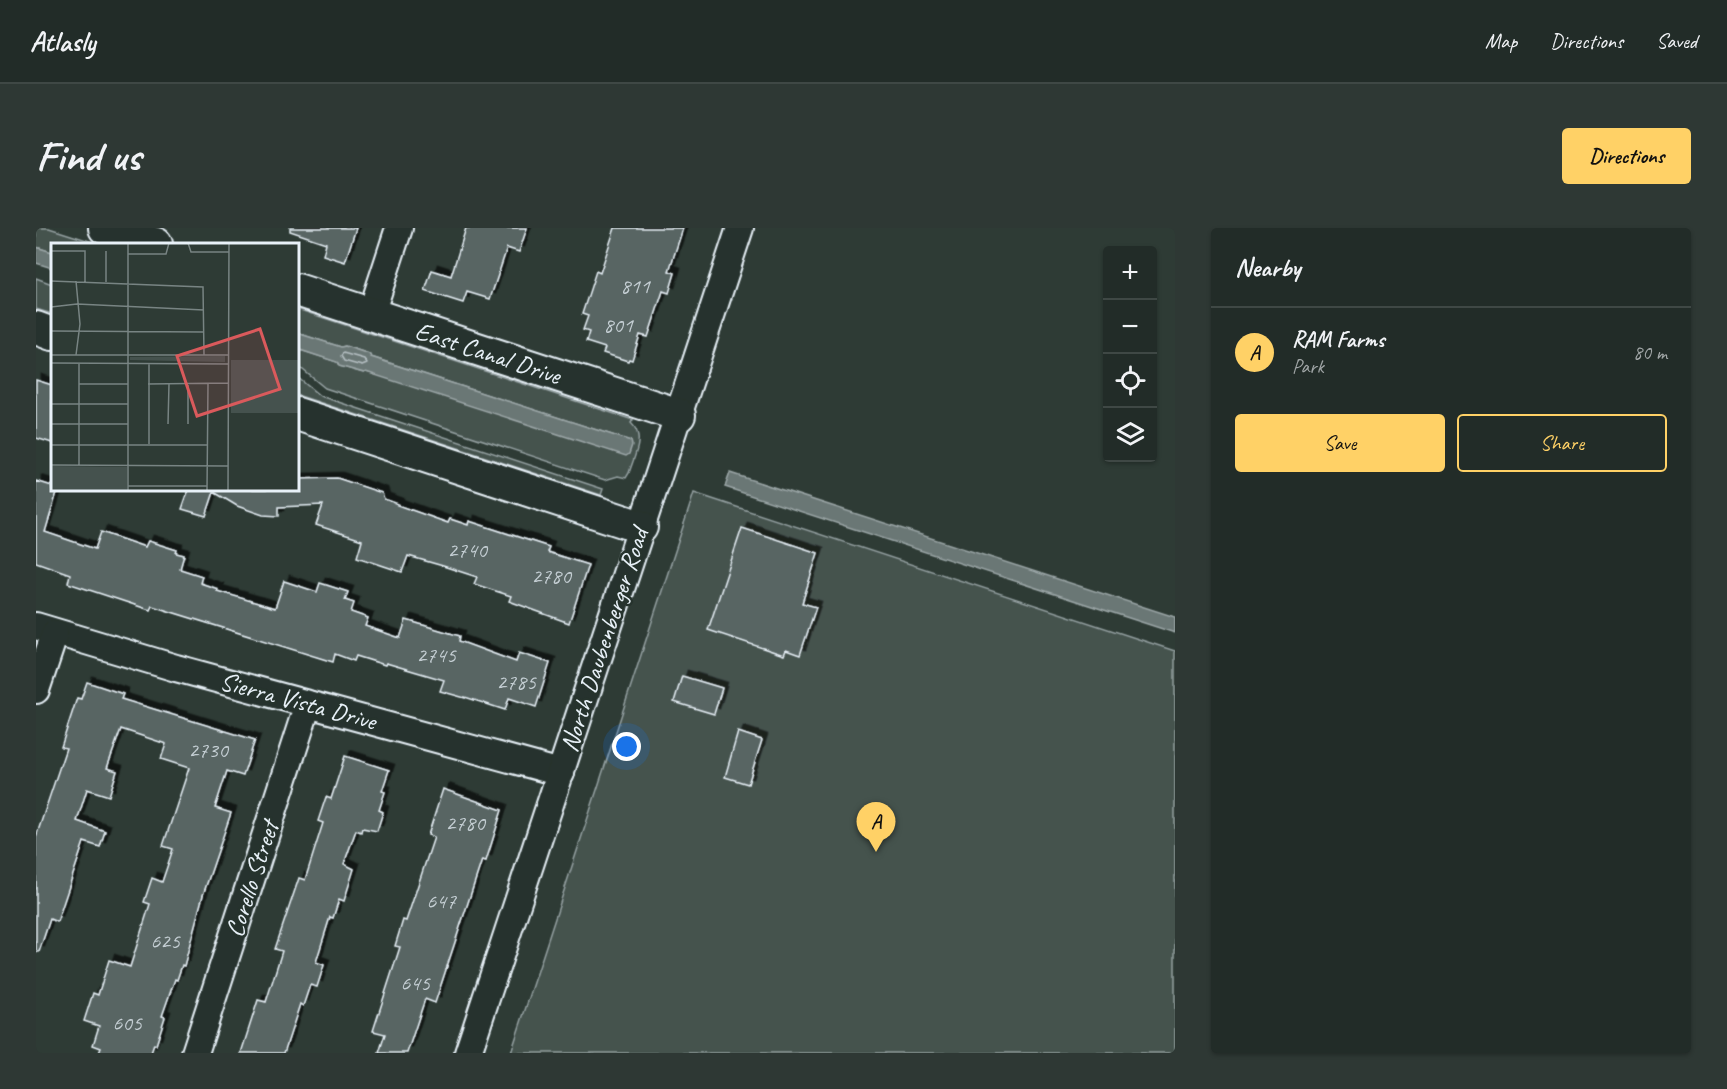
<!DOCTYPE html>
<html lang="en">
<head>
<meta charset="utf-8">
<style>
	:root { --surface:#222c28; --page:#2e3834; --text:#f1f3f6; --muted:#a2a7a8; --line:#3f4845; --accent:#ffd166 }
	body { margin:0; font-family:Caveat,sans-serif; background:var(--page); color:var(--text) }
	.controls { position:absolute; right:18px; top:18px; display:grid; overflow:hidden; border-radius:6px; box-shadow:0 2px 4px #0004 }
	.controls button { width:54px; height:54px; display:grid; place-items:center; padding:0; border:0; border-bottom:2px solid var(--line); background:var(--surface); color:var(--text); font:30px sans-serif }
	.you { position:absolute; left:591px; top:519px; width:21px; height:21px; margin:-15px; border:4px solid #fff; border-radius:50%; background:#1a73e8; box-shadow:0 0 0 9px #1a73e833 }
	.badge { display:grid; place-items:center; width:39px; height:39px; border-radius:50%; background:var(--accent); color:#111; font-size:20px; font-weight:700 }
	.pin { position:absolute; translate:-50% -50px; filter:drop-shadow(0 2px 3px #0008) }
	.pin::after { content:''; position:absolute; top:32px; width:21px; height:18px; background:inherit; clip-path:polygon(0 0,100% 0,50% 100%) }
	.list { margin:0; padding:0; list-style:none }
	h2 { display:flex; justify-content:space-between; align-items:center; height:78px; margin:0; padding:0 24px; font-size:26px }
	h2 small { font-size:20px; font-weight:400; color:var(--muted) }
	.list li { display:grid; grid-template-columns:39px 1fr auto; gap:18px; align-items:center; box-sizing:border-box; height:90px; padding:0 24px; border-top:2px solid var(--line) }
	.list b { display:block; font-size:22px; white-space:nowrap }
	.list p { margin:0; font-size:20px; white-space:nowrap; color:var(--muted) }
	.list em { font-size:20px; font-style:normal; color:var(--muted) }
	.actions { display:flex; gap:12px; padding:18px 24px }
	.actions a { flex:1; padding:14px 0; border:2px solid var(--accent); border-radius:6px; text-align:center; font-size:21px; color:var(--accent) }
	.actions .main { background:var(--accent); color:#111 }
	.icon { flex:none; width:33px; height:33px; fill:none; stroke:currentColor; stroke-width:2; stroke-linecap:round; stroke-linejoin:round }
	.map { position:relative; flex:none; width:1139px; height:825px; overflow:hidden; border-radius:6px }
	header { display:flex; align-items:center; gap:36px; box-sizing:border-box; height:84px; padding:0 30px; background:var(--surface); border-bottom:2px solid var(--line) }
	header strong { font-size:28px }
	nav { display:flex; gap:33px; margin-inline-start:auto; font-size:21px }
	.intro { display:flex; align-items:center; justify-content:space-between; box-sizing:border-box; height:144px; padding:0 36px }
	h1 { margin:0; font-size:42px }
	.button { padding:15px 27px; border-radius:6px; background:var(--accent); color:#111; font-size:21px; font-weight:700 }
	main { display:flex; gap:36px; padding:0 36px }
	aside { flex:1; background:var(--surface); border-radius:6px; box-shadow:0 2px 4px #0004 }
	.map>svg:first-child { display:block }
	.green { fill:#45524e; stroke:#96a2a3; stroke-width:1.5 }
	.water { fill:#6b7775; stroke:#9da8a9; stroke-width:1.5 }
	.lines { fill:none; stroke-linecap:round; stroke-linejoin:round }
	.shore { stroke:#b6c0c4; stroke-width:1.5 }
	.building { fill:#596563; stroke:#e8f1f8; stroke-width:1.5; filter:url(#shadow) }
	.minor-casing { stroke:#e8f1f8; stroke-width:30 }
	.major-casing { stroke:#e8f1f8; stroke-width:36 }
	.minor { stroke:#26332d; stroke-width:26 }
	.major { stroke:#26332d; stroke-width:32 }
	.labels { text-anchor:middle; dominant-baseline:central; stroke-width:5; stroke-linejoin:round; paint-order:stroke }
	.number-label { font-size:22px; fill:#c4ced3 }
	.street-label { font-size:26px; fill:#e8f1f8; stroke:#26332d }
	.inset-road { fill:none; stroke:#788483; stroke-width:1.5 }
	.view { fill:#da5a5c; fill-opacity:0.15; stroke:#da5a5c; stroke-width:3 }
	.inset-edge { fill:none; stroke:#e8f1f8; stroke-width:3 }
</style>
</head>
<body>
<header>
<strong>Atlasly</strong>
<nav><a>Map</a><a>Directions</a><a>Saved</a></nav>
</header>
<div class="intro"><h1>Find us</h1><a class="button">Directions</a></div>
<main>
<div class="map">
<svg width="1139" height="825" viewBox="0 0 1139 825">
	<defs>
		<filter id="shadow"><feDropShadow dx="5.5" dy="-5.5" stdDeviation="0" flood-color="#0009"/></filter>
	</defs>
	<rect width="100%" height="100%" fill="#2e3b35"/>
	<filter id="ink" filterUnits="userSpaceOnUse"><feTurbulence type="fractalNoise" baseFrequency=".0167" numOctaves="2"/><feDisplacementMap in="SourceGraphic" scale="12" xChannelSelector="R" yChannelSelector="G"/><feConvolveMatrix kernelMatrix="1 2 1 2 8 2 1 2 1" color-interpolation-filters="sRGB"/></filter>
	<g filter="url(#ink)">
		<!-- green -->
		<g class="green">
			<path d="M 0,0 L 13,0 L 63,16 L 16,16 L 16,24 L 0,19 Z"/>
			<path d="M 0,50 L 16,56 L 16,86 L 0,81 Z"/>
			<path d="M 261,81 L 597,192 L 595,195 C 610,209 598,228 593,245 L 590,250 L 582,248 L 569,252 L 289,160 L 261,137 L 261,121 L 301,134 L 304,138 L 327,145 L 330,144 L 595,213 L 335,129 L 333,126 L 309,118 L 305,119 L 261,105 Z"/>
			<path d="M 261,149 L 284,168 L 567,261 L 565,267 L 261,167 Z"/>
			<path d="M 658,265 L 1139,423 L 1139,825 L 475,825 Z"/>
		</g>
		<!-- water -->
		<g class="water">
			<path d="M 0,19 L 16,24 L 16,40 L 0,35 Z"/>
			<path d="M 261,105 L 305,119 L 309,118 L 333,126 L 335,129 L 595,213 L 596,217 L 593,226 L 590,228 L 330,144 L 328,145 L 303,138 L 301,134 L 261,121 Z"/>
			<path d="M 694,245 L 1139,389 L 1139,405 L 689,259 Z"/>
		</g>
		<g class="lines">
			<!-- shore -->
			<path class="shore" d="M 307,125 L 328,131 L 331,136 L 326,138 L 308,133 L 305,128 Z"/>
		</g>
		<!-- building -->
		<g class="building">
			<path d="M 254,0 L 320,0 L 309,34 L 287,27 L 290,15 L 254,3 Z"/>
			<path d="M 430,0 L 491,0 L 483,24 L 471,20 L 454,71 L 431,64 L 427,75 L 389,63 L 396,42 L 415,48 Z"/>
			<path d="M 579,0 L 647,0 L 633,43 L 639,45 L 633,65 L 627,63 L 612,109 L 604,107 L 596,132 L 593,131 L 592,133 L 567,125 L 569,120 L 550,114 L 553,104 L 547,102 L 552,88 L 546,86 L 560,43 L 564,45 Z"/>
			<path d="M 0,152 L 16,157 L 16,215 L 0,210 Z"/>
			<path d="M 301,250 L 346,265 L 348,271 L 362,276 L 361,277 L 412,295 L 414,291 L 432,297 L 433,293 L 513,319 L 511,324 L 552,337 L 533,395 L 473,373 L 475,368 L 438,356 L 441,349 L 407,338 L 372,328 L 366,344 L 321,329 L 326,312 L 280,297 L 287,277 L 243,279 L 243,288 L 227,287 L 201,278 L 178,264 L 170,288 L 146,281 L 153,261 L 261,261 L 261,251 Z"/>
			<path d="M 0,253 L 16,258 L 16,261 L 22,261 L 9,304 L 59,321 L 65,304 L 109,319 L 112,313 L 141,322 L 140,325 L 148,327 L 144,341 L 166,348 L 164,355 L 182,361 L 181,363 L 239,380 L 248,353 L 281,364 L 284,355 L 312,364 L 309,372 L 318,375 L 315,384 L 332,390 L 329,398 L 364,410 L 370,392 L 424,408 L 423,413 L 480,434 L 483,425 L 514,435 L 500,479 L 473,470 L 469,482 L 429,469 L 429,470 L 404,463 L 408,452 L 350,435 L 349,437 L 320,428 L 318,433 L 299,426 L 297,434 L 116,378 L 114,382 L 32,355 L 34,346 L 0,334 Z"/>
			<path d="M 706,300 L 782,325 L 766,375 L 780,379 L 764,427 L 750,422 L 748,427 L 672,402 Z"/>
			<path d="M 646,448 L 686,460 L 678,486 L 638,474 Z"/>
			<path d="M 51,454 L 87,466 L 85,471 L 219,512 L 207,548 L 191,543 L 179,580 L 195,585 L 167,667 L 148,738 L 146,737 L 141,752 L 139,751 L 126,788 L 129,789 L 120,817 L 118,816 L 115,825 L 63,825 L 65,820 L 57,817 L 63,798 L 48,793 L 57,765 L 62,767 L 73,732 L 94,739 L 114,676 L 108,674 L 116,650 L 126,654 L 137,621 L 127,618 L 153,540 L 125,531 L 130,516 L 85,501 L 71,540 L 81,543 L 73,568 L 51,561 L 41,593 L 69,603 L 64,619 L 48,614 L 21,694 L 14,691 L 3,724 L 0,724 L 0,609 L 30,520 L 25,519 L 41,470 L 45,471 Z"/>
			<path d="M 702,504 L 726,512 L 712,556 L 689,549 Z"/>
			<path d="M 309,528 L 353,542 L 346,563 L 349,564 L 343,582 L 347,584 L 341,603 L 326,600 L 325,604 L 320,602 L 308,636 L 318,641 L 308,673 L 303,671 L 297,690 L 294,689 L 280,734 L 288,737 L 281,759 L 274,757 L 267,778 L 264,776 L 248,825 L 205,825 L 222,772 L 230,774 L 246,723 L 239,721 L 263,650 L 269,652 L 287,595 L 282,593 L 290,569 L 295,571 Z"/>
			<path d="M 407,561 L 466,582 L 450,633 L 446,632 L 399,775 L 389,771 L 371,825 L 343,825 L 349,806 L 337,803 L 364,719 L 359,718 L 367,692 L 370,693 L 398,609 L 392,607 Z"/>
		</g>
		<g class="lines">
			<!-- minor casing -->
			<g class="minor-casing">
				<g id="minor">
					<path d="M 335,86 L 363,0"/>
					<path d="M 0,398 L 140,440 L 525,545"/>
					<path d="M 0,462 L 19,405"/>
					<path d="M 159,825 L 272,476"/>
					<path d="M 432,825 L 704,0"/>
				</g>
			</g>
			<!-- major casing -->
			<g class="major-casing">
				<g id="major">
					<path d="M 69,0 L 120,16"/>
					<path d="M 261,62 L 643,187"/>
					<path d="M 0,100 L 16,106"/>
					<path d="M 261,186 L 605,299"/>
				</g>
			</g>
			<!-- minor -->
			<use href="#minor" class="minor"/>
			<!-- major -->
			<use href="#major" class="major"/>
		</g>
	</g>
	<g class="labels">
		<!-- number labels -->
		<g class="number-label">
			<text x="599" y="58">811</text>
			<text x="582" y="97">801</text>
			<text x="431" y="322">2740</text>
			<text x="515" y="348">2780</text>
			<text x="400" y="427">2745</text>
			<text x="480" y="454">2785</text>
			<text x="172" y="522">2730</text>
			<text x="429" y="595">2780</text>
			<text x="405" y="673">647</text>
			<text x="129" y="713">625</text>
			<text x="379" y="755">645</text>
			<text x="91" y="795">605</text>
		</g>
		<!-- street labels -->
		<g class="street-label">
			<text transform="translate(452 125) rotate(18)">East Canal Drive</text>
			<text transform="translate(568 412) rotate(-72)">North Daubenberger Road</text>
			<text transform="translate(262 473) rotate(15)">Sierra Vista Drive</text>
			<text transform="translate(216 651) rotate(-72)">Corello Street</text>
		</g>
	</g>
	<!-- overview -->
	<g transform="translate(15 15)">
		<rect width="248" height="248" fill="#2e3b35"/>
		<path d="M 174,113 L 174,119 L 79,117 L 79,114 ZM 180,117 L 247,117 L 247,170 L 180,170 ZM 0,223 L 76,224 L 76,247 L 0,247 Z" fill="#45524e"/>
		<path class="inset-road" d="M 77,0 L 77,247M 137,0 L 140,9 L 178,9M 0,8 L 34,8 L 34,39M 77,11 L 115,11 L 118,0M 0,38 L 152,44 L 153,112M 25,38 L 29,81 L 25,112M 55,39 L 55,8M 0,64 L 26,61 L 153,67M 0,88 L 153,89M 0,112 L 178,112M 0,120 L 177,121M 28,120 L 28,222M 98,120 L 98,201M 28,141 L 77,141M 97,141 L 177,140M 0,161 L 77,161M 0,181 L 77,181M 117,181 L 118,141M 137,181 L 137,142M 0,202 L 157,202M 0,222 L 177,223M 77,243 L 156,243M 156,247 L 157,141M 177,247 L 178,0"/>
		<path class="view" d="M 209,86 L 229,146 L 146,173 L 126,113 Z"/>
		<rect width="248" height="248" class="inset-edge"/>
	</g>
</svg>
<div class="controls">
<button>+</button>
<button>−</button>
<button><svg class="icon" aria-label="locate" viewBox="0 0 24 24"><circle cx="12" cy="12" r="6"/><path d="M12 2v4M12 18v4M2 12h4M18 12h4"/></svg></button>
<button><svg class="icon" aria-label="layers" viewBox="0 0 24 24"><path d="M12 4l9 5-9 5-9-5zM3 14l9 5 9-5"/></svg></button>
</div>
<div class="you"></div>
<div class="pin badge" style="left:840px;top:624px">A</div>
</div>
<aside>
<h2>Nearby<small></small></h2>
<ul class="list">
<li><span class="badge">A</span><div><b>RAM Farms</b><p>Park</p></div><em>80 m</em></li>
</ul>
<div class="actions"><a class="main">Save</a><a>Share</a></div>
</aside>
</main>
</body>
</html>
